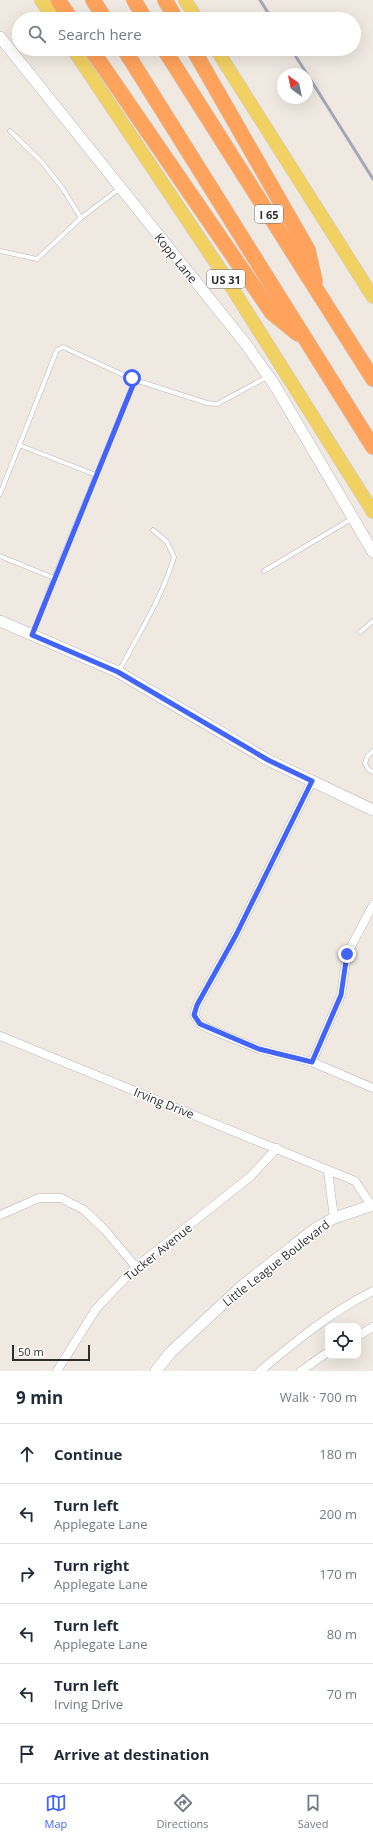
<!DOCTYPE html>
<html lang="en">
<head>
<meta charset="utf-8">
<style>
	:root { --surface:#fff; --page:#f6f6f7; --text:#1f2937; --muted:#747a83; --line:#e0e1e3; --accent:#4264fb }
	body { margin:0; font-family:"Open Sans",sans-serif; background:var(--page); color:var(--text) }
	.controls { position:absolute; right:12px; bottom:12px; display:grid; overflow:hidden; border-radius:8px; box-shadow:0 4px 16px #0002 }
	.controls button { width:36px; height:36px; display:grid; place-items:center; padding:0; border:0; border-bottom:1px solid var(--line); background:var(--surface); color:var(--text); font:20px sans-serif }
	.compass { position:absolute; left:277px; top:68px; width:36px; height:36px; border-radius:50%; background:var(--surface); box-shadow:0 4px 16px #0002; rotate:327deg }
	.scale { position:absolute; left:12px; bottom:10px; width:78px; box-sizing:border-box; padding-left:4px; border:2px solid #2e2e2e; border-top:0; font-size:11px; line-height:14px; white-space:nowrap; color:#2e2e2e; -webkit-text-stroke:3px #fff; paint-order:stroke }
	.stop { position:absolute; width:12px; height:12px; margin:-9px; border:3px solid #4264fb; border-radius:50%; background:#fff }
	.stop.end { background:#4264fb; border-color:#fff; box-shadow:0 1px 4px #0008 }
	.list { margin:0; padding:0; list-style:none }
	h2 { display:flex; justify-content:space-between; align-items:center; height:52px; margin:0; padding:0 16px; font-size:17px }
	h2 small { font-size:13px; font-weight:400; color:var(--muted) }
	.list li { display:grid; grid-template-columns:26px 1fr auto; gap:12px; align-items:center; box-sizing:border-box; height:60px; padding:0 16px; border-top:1px solid var(--line) }
	.list b { display:block; font-size:15px; white-space:nowrap }
	.list p { margin:0; font-size:13px; white-space:nowrap; color:var(--muted) }
	.list em { font-size:13px; font-style:normal; color:var(--muted) }
	.icon { flex:none; width:22px; height:22px; fill:none; stroke:currentColor; stroke-width:2; stroke-linecap:round; stroke-linejoin:round }
	.map { position:relative; flex:none; width:373px; height:1371px; overflow:hidden }
	.search { position:absolute; background:var(--surface); box-shadow:0 4px 16px #0002; left:12px; right:12px; top:12px; height:44px; display:flex; align-items:center; gap:10px; box-sizing:border-box; padding:0 14px; border-radius:22px; color:var(--muted); font-size:15px }
	.sheet { height:412px; background:var(--surface) }
	nav { display:flex; justify-content:space-around; align-items:center; box-sizing:border-box; height:56px; border-top:1px solid var(--line); background:var(--surface); font-size:11px; color:var(--muted) }
	nav a { display:grid; justify-items:center; gap:2px }
	nav .on { color:var(--accent) }
	.map>svg:first-child { display:block }
	.lines { fill:none; stroke-linecap:round; stroke-linejoin:round }
	.lane-casing { stroke:#b4b7c1; stroke-width:5 }
	.street-casing { stroke:#b4b7c1; stroke-width:9 }
	.secondary-casing { stroke:#b4b7c1; stroke-width:12 }
	.primary-casing { stroke:#c9c9c9; stroke-width:14 }
	.highway-casing { stroke:#c9c9c9; stroke-width:16 }
	.lane { stroke:#fff; stroke-width:4 }
	.street { stroke:#fff; stroke-width:8 }
	.secondary { stroke:#fff; stroke-width:11 }
	.primary { stroke:#f2d163; stroke-width:13 }
	.highway { stroke:#ffa35c; stroke-width:15 }
	.rail { stroke:#a3a6b8; stroke-width:3 }
	.route { stroke:#4264fb; stroke-width:5 }
	.labels { text-anchor:middle; dominant-baseline:central; stroke-width:3; stroke-linejoin:round; paint-order:stroke }
	.shield { fill:#fff; stroke:#6d6d6d; stroke-width:1 }
	.shield-label { font-size:11px; font-weight:bold; fill:#2e2e2e }
	.street-label { font-size:12px; fill:#2e2e2e; stroke:#fff }
</style>
</head>
<body>
<div class="map">
<svg width="373" height="1371" viewBox="0 0 373 1371">
	<rect width="100%" height="100%" fill="#efe9e1"/>
	<g class="lines">
		<!-- lane casing -->
		<g class="lane-casing">
			<g id="lane">
				<path d="M 10,131 L 42,162 L 63,189 L 81,218"/>
				<path d="M 0,251 L 37,259 L 81,218 L 120,188"/>
				<path d="M 132,379 L 207,403 L 217,404 L 267,377"/>
				<path d="M 19,445 L 96,475"/>
				<path d="M 0,494 L 57,350 L 63,347 L 132,379 L 133,385 L 54,578 L 0,556"/>
				<path d="M 264,571 L 353,518"/>
				<path d="M 360,632 L 373,621"/>
				<path d="M 33,633 L 54,578"/>
				<path d="M 119,671 C 139,633 162,598 174,557 L 167,542 L 153,530"/>
				<path d="M 373,751 L 367,757 L 365,764 L 369,770 L 373,772"/>
			</g>
		</g>
		<!-- street casing -->
		<g class="street-casing">
			<g id="street">
				<path d="M 312,781 L 236,935 L 197,1005 L 194,1015 L 200,1024 L 209,1029 L 259,1049 L 312,1062 L 373,1088"/>
				<path d="M 0,1036 L 355,1181 L 371,1205"/>
				<path d="M 312,1062 L 341,995 L 347,954 L 373,905"/>
				<path d="M 328,1171 L 334,1218"/>
				<path d="M 0,1215 L 39,1198 L 61,1198 L 84,1210 L 105,1230 L 136,1267"/>
				<path d="M 358,1336 L 373,1327"/>
				<path d="M 57,1371 L 96,1309 L 136,1267 L 250,1177 L 277,1148"/>
				<path d="M 260,1371 C 296,1341 331,1312 373,1291"/>
				<path d="M 301,1371 L 328,1352"/>
			</g>
		</g>
		<!-- secondary casing -->
		<g class="secondary-casing">
			<g id="secondary">
				<path d="M 0,37 L 245,343 L 274,384 L 373,552"/>
				<path d="M 0,621 L 118,672 L 268,760 L 373,810"/>
				<path d="M 156,1371 L 170,1353 L 242,1286 L 316,1228 L 334,1218 L 373,1205"/>
			</g>
		</g>
		<!-- primary casing -->
		<g class="primary-casing">
			<g id="primary">
				<path d="M 41,0 L 54,19"/>
				<path d="M 185,0 L 197,19"/>
				<path d="M 73,49 L 222,272 L 373,512"/>
				<path d="M 216,49 L 373,297"/>
			</g>
		</g>
		<!-- highway casing -->
		<g class="highway-casing">
			<g id="highway">
				<path d="M 58,0 L 71,19"/>
				<path d="M 93,0 L 105,19"/>
				<path d="M 134,0 L 145,19"/>
				<path d="M 165,0 L 176,19"/>
				<path d="M 91,49 L 272,313 L 298,334"/>
				<path d="M 124,49 L 373,447"/>
				<path d="M 164,49 L 373,379"/>
				<path d="M 193,49 L 308,250 L 315,281"/>
			</g>
		</g>
		<!-- lane -->
		<use href="#lane" class="lane"/>
		<!-- street -->
		<use href="#street" class="street"/>
		<!-- secondary -->
		<use href="#secondary" class="secondary"/>
		<!-- primary -->
		<use href="#primary" class="primary"/>
		<!-- highway -->
		<use href="#highway" class="highway"/>
		<!-- rail -->
		<g class="rail">
			<path d="M 260,0 L 272,19"/>
			<path d="M 291,49 L 307,74"/>
			<path d="M 307,74 L 373,179"/>
		</g>
	</g>
	<g class="lines">
		<!-- route -->
		<path class="route" d="M 132,378 L 133,385 L 32,635 L 118,672 L 268,760 L 312,781 L 236,935 L 197,1005 L 194,1015 L 200,1024 L 259,1049 L 312,1062 L 341,995 L 347,954"/>
	</g>
	<g class="labels">
		<!-- shield labels -->
		<g class="shield">
			<rect x="255" y="205" width="28" height="18" rx="3"/>
			<rect x="207" y="270" width="38" height="18" rx="3"/>
		</g>
		<g class="shield-label">
			<text x="269" y="214">I 65</text>
			<text x="226" y="279">US 31</text>
		</g>
		<!-- street labels -->
		<g class="street-label">
			<text transform="translate(176 258) rotate(51)">Kopp Lane</text>
			<text transform="translate(164 1103) rotate(22)">Irving Drive</text>
			<text transform="translate(158 1252) rotate(-39)">Tucker Avenue</text>
			<text transform="translate(276 1263) rotate(-38)">Little League Boulevard</text>
		</g>
	</g>
</svg>
<div class="controls">
<button><svg class="icon" aria-label="locate" viewBox="0 0 24 24"><circle cx="12" cy="12" r="6"/><path d="M12 2v4M12 18v4M2 12h4M18 12h4"/></svg></button>
</div>
<svg class="compass" viewBox="-18 -18 36 36"><path d="M0-13l5 13h-10z" fill="#e53935"/><path d="M0 13l5-13h-10z" fill="#747a83"/></svg>
<div class="scale">50 m</div>
<div class="stop" style="left:132px;top:378px"></div>
<div class="stop end" style="left:347px;top:954px"></div>
<div class="search"><svg class="icon" aria-label="search" viewBox="0 0 24 24"><circle cx="10" cy="10" r="6"/><path d="M15 15l6 6"/></svg>Search here</div>
</div>
<section class="sheet">
<h2>9 min<small>Walk · 700 m</small></h2>
<ul class="list">
<li><svg class="icon" aria-label="ahead" viewBox="0 0 24 24"><path d="M12 20V5M6 11l6-6 6 6"/></svg><div><b>Continue</b></div><em>180 m</em></li>
<li><svg class="icon" aria-label="left" viewBox="0 0 24 24"><path d="M17 20v-9H6M10 6l-5 5 5 5"/></svg><div><b>Turn left</b><p>Applegate Lane</p></div><em>200 m</em></li>
<li><svg class="icon" aria-label="right" viewBox="0 0 24 24"><path d="M7 20v-9h11M14 6l5 5-5 5"/></svg><div><b>Turn right</b><p>Applegate Lane</p></div><em>170 m</em></li>
<li><svg class="icon" aria-label="left" viewBox="0 0 24 24"><path d="M17 20v-9H6M10 6l-5 5 5 5"/></svg><div><b>Turn left</b><p>Applegate Lane</p></div><em>80 m</em></li>
<li><svg class="icon" aria-label="left" viewBox="0 0 24 24"><path d="M17 20v-9H6M10 6l-5 5 5 5"/></svg><div><b>Turn left</b><p>Irving Drive</p></div><em>70 m</em></li>
<li><svg class="icon" aria-label="arrive" viewBox="0 0 24 24"><path d="M6 21V4h12l-3 4 3 4H6"/></svg><div><b>Arrive at destination</b></div></li>
</ul>
</section>
<nav>
<a class="on"><svg class="icon" aria-label="map" viewBox="0 0 24 24"><path d="M3 6l6-2 6 2 6-2v14l-6 2-6-2-6 2zM9 4v14M15 6v14"/></svg>Map</a>
<a><svg class="icon" aria-label="directions" viewBox="0 0 24 24"><path d="M12 3l9 9-9 9-9-9zM9 14v-3h6M13 9l2 2-2 2"/></svg>Directions</a>
<a><svg class="icon" aria-label="saved" viewBox="0 0 24 24"><path d="M7 4h10v16l-5-4-5 4z"/></svg>Saved</a>
</nav>
</body>
</html>
